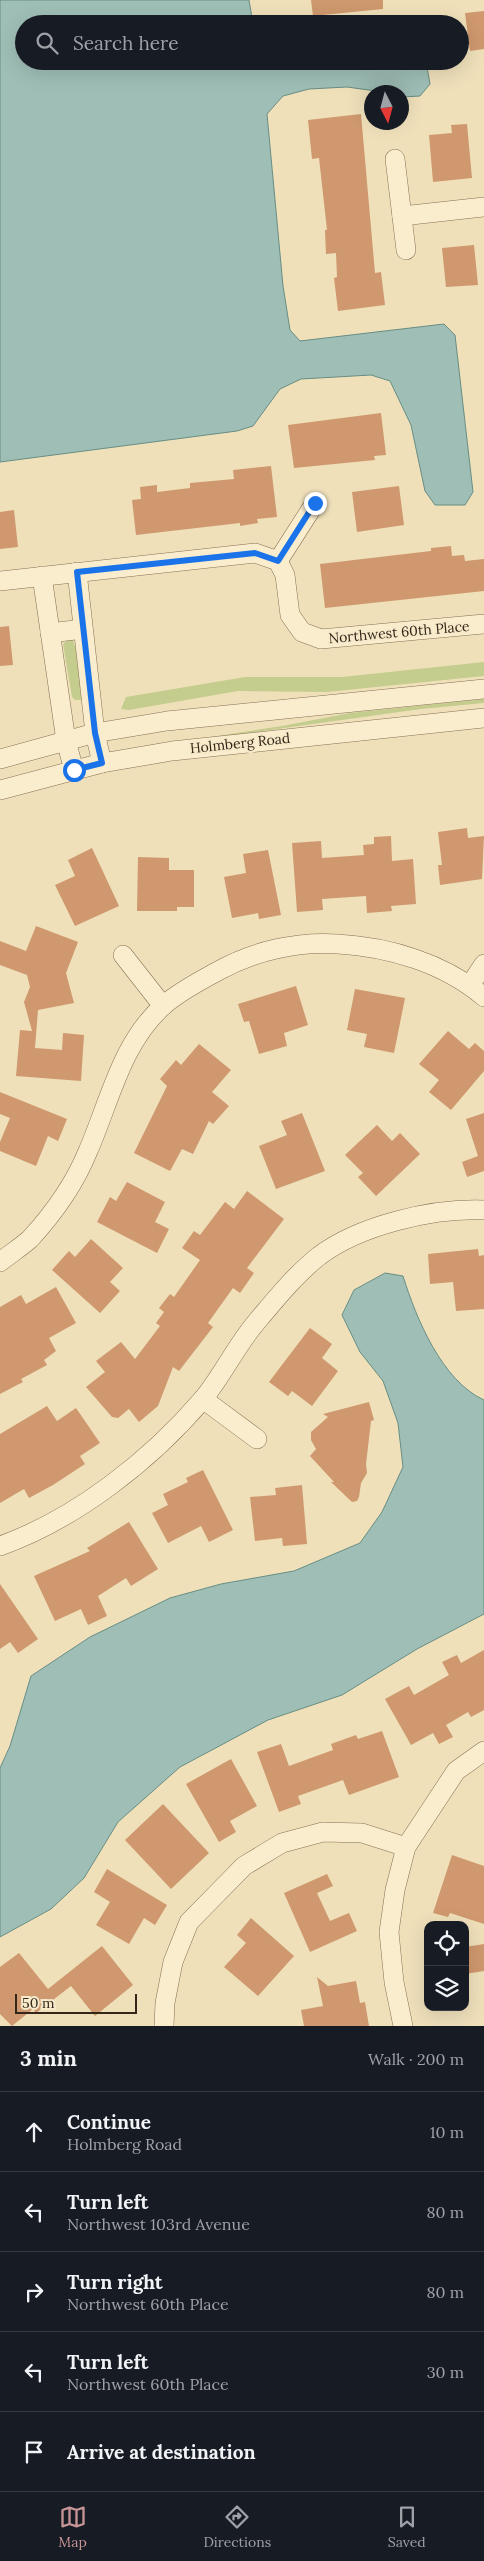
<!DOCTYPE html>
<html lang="en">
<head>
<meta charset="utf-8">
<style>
	:root { --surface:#171b24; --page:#242831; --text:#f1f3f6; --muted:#9ea1a6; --line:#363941; --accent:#c89597 }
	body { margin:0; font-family:Lora,serif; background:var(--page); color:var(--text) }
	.controls { position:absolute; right:15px; bottom:15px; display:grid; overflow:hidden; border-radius:10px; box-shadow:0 5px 20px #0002 }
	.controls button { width:45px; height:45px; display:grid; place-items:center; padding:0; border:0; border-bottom:1px solid var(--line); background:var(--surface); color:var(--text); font:25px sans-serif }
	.compass { position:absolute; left:364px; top:85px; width:45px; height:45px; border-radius:50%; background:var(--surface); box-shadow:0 5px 20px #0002; rotate:174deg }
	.scale { position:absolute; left:15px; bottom:12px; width:122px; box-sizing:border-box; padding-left:5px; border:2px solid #34271a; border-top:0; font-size:14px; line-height:18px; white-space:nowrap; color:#34271a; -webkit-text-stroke:4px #f6eaca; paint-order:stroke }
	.stop { position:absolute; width:15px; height:15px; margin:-11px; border:4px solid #1a73e8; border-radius:50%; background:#fff }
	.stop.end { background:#1a73e8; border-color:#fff; box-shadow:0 1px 5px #0008 }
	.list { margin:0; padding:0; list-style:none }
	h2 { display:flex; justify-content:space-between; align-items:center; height:65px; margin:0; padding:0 20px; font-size:21px }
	h2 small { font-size:16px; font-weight:400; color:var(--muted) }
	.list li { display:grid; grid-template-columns:32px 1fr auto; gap:15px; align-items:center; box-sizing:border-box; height:80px; padding:0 20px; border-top:1px solid var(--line) }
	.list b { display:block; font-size:19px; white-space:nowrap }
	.list p { margin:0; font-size:16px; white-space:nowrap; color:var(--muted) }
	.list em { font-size:16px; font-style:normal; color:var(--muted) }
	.icon { flex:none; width:28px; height:28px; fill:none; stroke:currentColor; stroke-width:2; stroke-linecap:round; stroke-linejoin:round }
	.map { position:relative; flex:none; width:484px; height:2026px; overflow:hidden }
	.search { position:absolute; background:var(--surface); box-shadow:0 5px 20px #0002; left:15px; right:15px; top:15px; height:55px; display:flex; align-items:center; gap:12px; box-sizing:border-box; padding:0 18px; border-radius:28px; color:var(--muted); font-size:19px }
	.sheet { height:465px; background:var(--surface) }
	nav { display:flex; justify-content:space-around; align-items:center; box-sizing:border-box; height:70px; border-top:1px solid var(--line); background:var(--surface); font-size:14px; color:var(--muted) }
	nav a { display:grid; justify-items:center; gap:2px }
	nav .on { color:var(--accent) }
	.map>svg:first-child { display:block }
	.green { fill:#c4cd8e }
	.water { fill:#9fbfb6; stroke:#678d84 }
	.building { fill:#cf986e }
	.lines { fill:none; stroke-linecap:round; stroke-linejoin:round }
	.minor-casing { stroke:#867054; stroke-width:20 }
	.minor { stroke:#faedcd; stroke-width:19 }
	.route { stroke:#1a73e8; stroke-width:6 }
	.labels { text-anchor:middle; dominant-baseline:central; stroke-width:4.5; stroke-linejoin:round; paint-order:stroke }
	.street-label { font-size:14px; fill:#34271a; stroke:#f6eaca }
</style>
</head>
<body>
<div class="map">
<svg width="484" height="2026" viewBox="0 0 484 2026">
	<rect width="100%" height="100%" fill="#efe0ba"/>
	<!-- green -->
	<g class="green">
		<path d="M 69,639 L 73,640 L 75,646 L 85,697 L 83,700 L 75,700 L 72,697 L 63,644 Z"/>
		<path d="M 484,662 L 484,676 L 327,692 L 238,691 L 129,710 L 121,709 L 126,697 L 245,677 L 342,677 Z"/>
		<path d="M 484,699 L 484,703 L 421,709 L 134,749 L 282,726 L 350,713 Z"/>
	</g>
	<!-- water -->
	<g class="water">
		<path d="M 0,0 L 249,0 L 253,24 L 24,24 L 24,61 L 426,61 L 430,84 L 420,96 L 403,97 L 402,92 L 383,92 L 347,87 L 309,89 L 283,96 L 267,114 L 283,286 L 290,330 L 300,341 L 444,324 L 455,335 L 473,492 L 465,505 L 435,505 L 425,491 L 411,425 L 390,381 L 371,375 L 301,379 L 280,389 L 253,426 L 237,431 L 0,462 Z"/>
		<path d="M 385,1273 L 403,1276 C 416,1318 442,1381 484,1400 L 484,1614 L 417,1649 L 342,1695 L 268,1720 L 180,1767 L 118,1822 L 84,1878 L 51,1909 L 0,1937 L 0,1768 L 10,1746 L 31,1676 L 90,1637 L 170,1598 L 221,1584 L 294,1571 L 360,1543 L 382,1512 L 403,1467 L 398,1423 L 383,1381 L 360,1352 L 342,1315 L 354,1290 Z"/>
	</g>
	<!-- building -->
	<g class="building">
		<path d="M 311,0 L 383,0 L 383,9 L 313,16 Z"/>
		<path d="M 484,11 L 484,49 L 470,51 L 465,13 Z"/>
		<path d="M 361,114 L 375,273 L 381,272 L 385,305 L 338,311 L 334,278 L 337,277 L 336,253 L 326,254 L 325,230 L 327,230 L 319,158 L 312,159 L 308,120 Z"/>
		<path d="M 467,124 L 472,178 L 433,182 L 429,135 L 452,133 L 451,125 Z"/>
		<path d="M 474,245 L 478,285 L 446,287 L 442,248 Z"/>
		<path d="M 381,413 L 386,455 L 374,456 L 375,460 L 294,468 L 288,425 Z"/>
		<path d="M 271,466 L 277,517 L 257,519 L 258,523 L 240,526 L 240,523 L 136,535 L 132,500 L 141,499 L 140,487 L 157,485 L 157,492 L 190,488 L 190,483 L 234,479 L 233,470 Z"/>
		<path d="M 399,486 L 404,525 L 357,532 L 352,492 Z"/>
		<path d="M 14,510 L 18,547 L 0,549 L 0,512 Z"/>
		<path d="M 451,546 L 452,556 L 464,555 L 465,561 L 484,559 L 484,591 L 325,608 L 320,564 L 431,551 L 431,548 Z"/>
		<path d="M 9,626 L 13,665 L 0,666 L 0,627 Z"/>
		<path d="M 467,828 L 468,838 L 484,836 L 482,879 L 440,885 L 438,865 L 442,865 L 438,832 Z"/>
		<path d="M 391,836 L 392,861 L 413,859 L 416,904 L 391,906 L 392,911 L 367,913 L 366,896 L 322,899 L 323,910 L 297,912 L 292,843 L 321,841 L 322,858 L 364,855 L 363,845 L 374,844 L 374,837 Z"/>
		<path d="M 92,848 L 119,906 L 75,926 L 55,885 L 75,876 L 68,860 Z"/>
		<path d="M 268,850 L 281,915 L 259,919 L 258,913 L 232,918 L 224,877 L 246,873 L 243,854 Z"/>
		<path d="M 138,857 L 169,858 L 169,870 L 194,870 L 194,907 L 177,907 L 177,911 L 137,911 Z"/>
		<path d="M 36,926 L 78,942 L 66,973 L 74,1003 L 38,1010 L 35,1048 L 62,1050 L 63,1033 L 84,1035 L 81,1081 L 16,1076 L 20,1030 L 32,1031 L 24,1002 L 30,987 L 27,975 L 0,965 L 0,941 L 26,951 Z"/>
		<path d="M 296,986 L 308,1025 L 284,1033 L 287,1046 L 259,1054 L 249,1021 L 244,1022 L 238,1004 Z"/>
		<path d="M 355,989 L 405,998 L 394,1053 L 364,1047 L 367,1034 L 347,1030 Z"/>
		<path d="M 448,1031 L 469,1049 L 475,1043 L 484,1051 L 484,1071 L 451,1110 L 429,1092 L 439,1080 L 419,1064 Z"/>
		<path d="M 199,1044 L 231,1070 L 212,1092 L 229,1106 L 213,1124 L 209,1121 L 193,1154 L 182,1149 L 170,1171 L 134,1153 L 167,1086 L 160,1079 L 176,1060 L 181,1065 Z"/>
		<path d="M 0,1092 L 67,1119 L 58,1141 L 48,1136 L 36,1166 L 0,1151 L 0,1142 L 10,1118 L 0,1114 Z"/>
		<path d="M 302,1113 L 325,1171 L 276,1189 L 259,1146 L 287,1135 L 281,1121 Z"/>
		<path d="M 484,1113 L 484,1171 L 467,1177 L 462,1162 L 478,1156 L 466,1119 Z"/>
		<path d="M 377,1125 L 392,1141 L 400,1133 L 420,1154 L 376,1196 L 358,1177 L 363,1173 L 345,1155 Z"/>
		<path d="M 127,1182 L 165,1202 L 155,1222 L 169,1229 L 157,1253 L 97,1222 L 110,1197 L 116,1201 Z"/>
		<path d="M 247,1191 L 284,1219 L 247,1268 L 254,1273 L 240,1293 L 233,1288 L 208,1323 L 213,1327 L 179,1371 L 173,1367 L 158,1406 L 139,1422 L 129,1409 L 118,1418 L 112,1417 L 86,1387 L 105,1372 L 96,1361 L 121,1342 L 135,1359 L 160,1326 L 156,1323 L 164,1312 L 159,1308 L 170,1294 L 174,1297 L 200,1260 L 182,1248 L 194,1231 L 200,1235 L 225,1202 L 234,1209 Z"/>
		<path d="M 91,1239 L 123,1268 L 110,1282 L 120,1291 L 100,1313 L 52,1270 L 69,1251 L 75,1257 Z"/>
		<path d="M 478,1249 L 479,1256 L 484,1255 L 484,1309 L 456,1311 L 453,1282 L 430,1284 L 428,1254 Z"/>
		<path d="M 56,1287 L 76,1323 L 49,1338 L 56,1351 L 44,1360 L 47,1365 L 21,1379 L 23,1382 L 0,1394 L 0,1307 L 21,1295 L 26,1304 Z"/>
		<path d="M 310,1328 L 332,1344 L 322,1358 L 338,1371 L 312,1406 L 292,1391 L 288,1396 L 269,1382 Z"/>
		<path d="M 369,1402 L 374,1420 L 371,1421 L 366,1464 L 367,1473 L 361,1483 L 359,1497 L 357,1501 L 352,1502 L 331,1482 L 334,1482 L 310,1456 L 316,1449 L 311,1440 L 311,1432 L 328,1417 L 323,1414 Z"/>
		<path d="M 47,1406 L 57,1421 L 76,1408 L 100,1443 L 80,1456 L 85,1464 L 53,1485 L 29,1498 L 24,1489 L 0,1503 L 0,1434 Z"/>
		<path d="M 203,1470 L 233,1530 L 209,1542 L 201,1526 L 168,1543 L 152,1513 L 168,1505 L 163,1494 L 188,1482 L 186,1478 Z"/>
		<path d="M 302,1485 L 307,1544 L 283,1546 L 282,1538 L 255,1541 L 250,1497 L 276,1495 L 275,1488 Z"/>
		<path d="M 129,1522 L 158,1569 L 131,1586 L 126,1578 L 98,1596 L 107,1616 L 88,1625 L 81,1609 L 55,1621 L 34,1576 L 90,1551 L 87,1548 Z"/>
		<path d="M 0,1584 L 38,1639 L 18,1653 L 10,1642 L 0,1649 Z"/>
		<path d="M 484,1650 L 484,1710 L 471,1717 L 468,1712 L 446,1725 L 453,1737 L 439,1744 L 433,1733 L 411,1745 L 385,1699 L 409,1686 L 414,1695 L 449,1675 L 442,1662 L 457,1655 L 461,1663 Z"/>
		<path d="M 382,1731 L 399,1777 L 349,1795 L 343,1780 L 298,1796 L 301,1804 L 279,1812 L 257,1752 L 281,1744 L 289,1766 L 333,1750 L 331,1744 L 356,1735 L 358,1739 Z"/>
		<path d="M 231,1759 L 257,1806 L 230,1821 L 236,1832 L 219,1842 L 186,1784 Z"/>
		<path d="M 163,1804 L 209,1853 L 171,1889 L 125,1840 Z"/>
		<path d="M 452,1855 L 484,1866 L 484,1924 L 450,1913 L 448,1917 L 433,1913 Z"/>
		<path d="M 107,1869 L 167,1905 L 155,1925 L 144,1918 L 129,1944 L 96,1925 L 110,1902 L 94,1892 Z"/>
		<path d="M 327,1874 L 333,1886 L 317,1893 L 330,1921 L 349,1913 L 357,1931 L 310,1952 L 284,1893 Z"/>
		<path d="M 251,1918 L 294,1956 L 258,1996 L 224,1967 L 246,1943 L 237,1935 Z"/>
		<path d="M 484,1944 L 484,1971 L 465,1974 L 465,1947 Z"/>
		<path d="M 102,1946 L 133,1985 L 95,2016 L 71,1986 L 36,2013 L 33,2009 L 12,2026 L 0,2014 L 0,1967 L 19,1953 L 48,1989 Z"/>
		<path d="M 317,1977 L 328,1986 L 356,1981 L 360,2003 L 365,2002 L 369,2026 L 304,2026 L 301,2010 L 323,2006 Z"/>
	</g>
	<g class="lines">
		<!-- minor casing -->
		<g class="minor-casing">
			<g id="minor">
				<path d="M 395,159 L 406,250"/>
				<path d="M 402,216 L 484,207"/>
				<path d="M 278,561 L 315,503"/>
				<path d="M 77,572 L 95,733 L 102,763"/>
				<path d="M 42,576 L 66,741 L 74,770"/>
				<path d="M 0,581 L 255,553 L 278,561 L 285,575 L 290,615 L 302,632 L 321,639 L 484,624"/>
				<path d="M 50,633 L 83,629"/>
				<path d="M 0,759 L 95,733 L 167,721 L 484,689"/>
				<path d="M 0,790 L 102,763 L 172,751 L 484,718"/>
				<path d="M 123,955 L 163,1006"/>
				<path d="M 470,985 L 484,964"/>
				<path d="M 0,1262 C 10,1254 21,1247 30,1239 C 53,1214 75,1183 88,1151 C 110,1101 121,1043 164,1005 C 180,991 200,981 218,971 C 254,951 297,941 338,944 C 389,947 444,963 484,997"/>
				<path d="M 203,1399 L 257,1439"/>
				<path d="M 0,1546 C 76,1519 151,1460 203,1399 C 222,1376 235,1348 254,1325 C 274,1301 295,1275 319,1256 C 360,1225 433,1208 484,1210"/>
				<path d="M 164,2026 L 165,2003 L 173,1962 L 189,1922 L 244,1866 L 282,1843 L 323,1832 L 362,1833 L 406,1847"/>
				<path d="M 403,2026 L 394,1982 L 389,1932 L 395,1890 L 406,1847 L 456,1771 L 484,1751"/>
			</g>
		</g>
		<!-- minor -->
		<use href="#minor" class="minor"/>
	</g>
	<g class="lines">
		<!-- route -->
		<path class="route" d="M 74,770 L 102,763 L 95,733 L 77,572 L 255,553 L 278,561 L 315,503"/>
	</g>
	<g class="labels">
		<!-- street labels -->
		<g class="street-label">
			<text transform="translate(399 632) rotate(-5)">Northwest 60th Place</text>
			<text transform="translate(240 743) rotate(-6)">Holmberg Road</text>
		</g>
	</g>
</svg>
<div class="controls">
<button><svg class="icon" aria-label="locate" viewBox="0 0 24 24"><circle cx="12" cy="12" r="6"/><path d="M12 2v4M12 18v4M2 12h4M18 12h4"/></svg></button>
<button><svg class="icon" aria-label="layers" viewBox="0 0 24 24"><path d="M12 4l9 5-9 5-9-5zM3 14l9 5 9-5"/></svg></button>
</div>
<svg class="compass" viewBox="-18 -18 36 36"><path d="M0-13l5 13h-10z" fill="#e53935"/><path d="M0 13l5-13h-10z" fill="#9ea1a6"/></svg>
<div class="scale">50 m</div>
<div class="stop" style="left:74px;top:770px"></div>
<div class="stop end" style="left:315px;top:503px"></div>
<div class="search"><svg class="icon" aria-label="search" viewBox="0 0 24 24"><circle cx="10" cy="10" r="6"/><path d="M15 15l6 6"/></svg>Search here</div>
</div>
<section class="sheet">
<h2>3 min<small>Walk · 200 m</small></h2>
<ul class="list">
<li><svg class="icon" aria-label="ahead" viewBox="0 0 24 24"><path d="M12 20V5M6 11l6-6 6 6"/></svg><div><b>Continue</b><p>Holmberg Road</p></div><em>10 m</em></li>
<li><svg class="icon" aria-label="left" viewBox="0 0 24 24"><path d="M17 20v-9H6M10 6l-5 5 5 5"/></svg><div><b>Turn left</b><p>Northwest 103rd Avenue</p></div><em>80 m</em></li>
<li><svg class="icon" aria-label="right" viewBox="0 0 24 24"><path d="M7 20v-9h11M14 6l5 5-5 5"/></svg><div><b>Turn right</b><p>Northwest 60th Place</p></div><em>80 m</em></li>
<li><svg class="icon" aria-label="left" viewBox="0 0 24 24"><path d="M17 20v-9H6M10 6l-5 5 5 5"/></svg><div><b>Turn left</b><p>Northwest 60th Place</p></div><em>30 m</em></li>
<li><svg class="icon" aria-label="arrive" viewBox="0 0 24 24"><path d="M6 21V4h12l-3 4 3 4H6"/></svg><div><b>Arrive at destination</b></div></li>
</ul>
</section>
<nav>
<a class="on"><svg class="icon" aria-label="map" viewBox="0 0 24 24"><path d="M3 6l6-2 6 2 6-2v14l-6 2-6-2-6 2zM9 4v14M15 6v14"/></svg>Map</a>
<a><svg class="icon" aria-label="directions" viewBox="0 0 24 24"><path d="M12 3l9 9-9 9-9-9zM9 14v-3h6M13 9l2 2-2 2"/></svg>Directions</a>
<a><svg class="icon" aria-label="saved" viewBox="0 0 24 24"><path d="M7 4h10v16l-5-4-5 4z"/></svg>Saved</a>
</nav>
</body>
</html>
